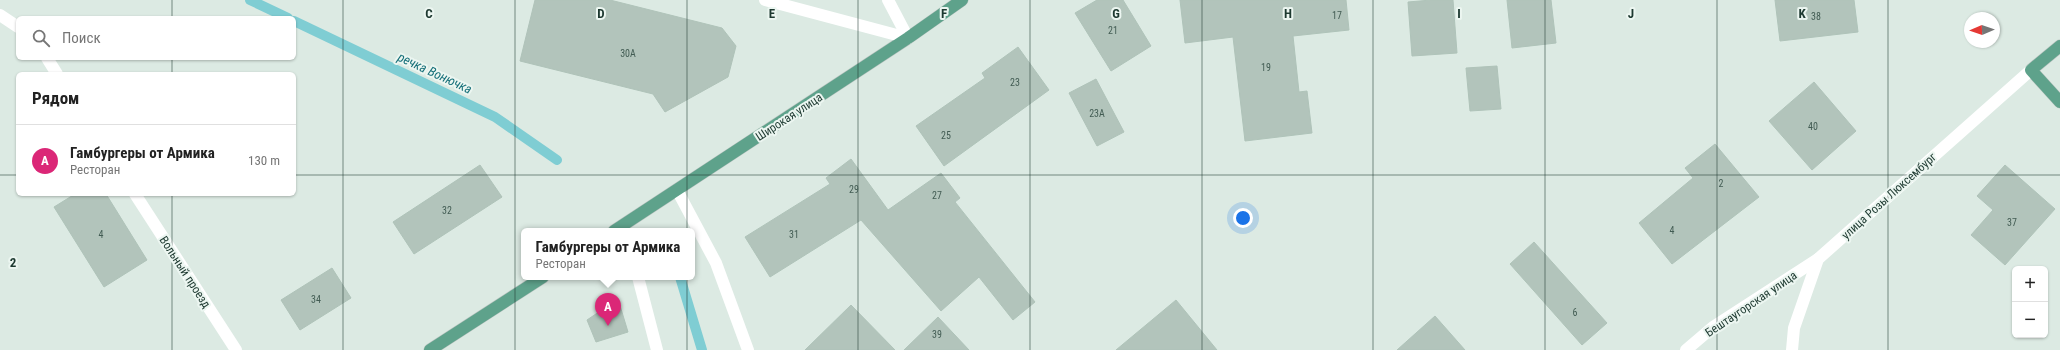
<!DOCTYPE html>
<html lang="ru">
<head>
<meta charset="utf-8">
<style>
	:root { --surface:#fff; --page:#f2f2f2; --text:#222; --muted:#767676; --line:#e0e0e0; --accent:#db2777 }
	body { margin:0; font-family:"Roboto Condensed",sans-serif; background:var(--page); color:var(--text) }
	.controls { position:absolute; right:12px; bottom:12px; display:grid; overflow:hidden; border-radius:6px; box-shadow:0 1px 3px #0004 }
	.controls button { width:36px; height:36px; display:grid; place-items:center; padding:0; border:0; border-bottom:1px solid var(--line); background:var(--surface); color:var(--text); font:20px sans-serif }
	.compass { position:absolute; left:1964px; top:12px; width:36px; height:36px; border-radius:50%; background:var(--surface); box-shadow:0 1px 3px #0004; rotate:268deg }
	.you { position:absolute; left:1243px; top:218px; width:14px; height:14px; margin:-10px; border:3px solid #fff; border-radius:50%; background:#1a73e8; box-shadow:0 0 0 6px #1a73e833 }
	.badge { display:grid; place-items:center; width:26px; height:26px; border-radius:50%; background:var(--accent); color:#fff; font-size:13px; font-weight:700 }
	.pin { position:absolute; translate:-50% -33px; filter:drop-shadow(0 1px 2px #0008) }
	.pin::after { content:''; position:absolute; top:21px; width:14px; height:12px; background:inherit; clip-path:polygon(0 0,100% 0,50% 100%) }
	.popup { position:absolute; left:521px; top:228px; width:174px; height:52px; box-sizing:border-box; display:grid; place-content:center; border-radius:6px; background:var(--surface); filter:drop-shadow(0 1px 3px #0005); font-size:13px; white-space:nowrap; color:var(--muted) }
	.popup b { font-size:15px; color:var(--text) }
	.popup::after { content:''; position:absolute; left:50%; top:100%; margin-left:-8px; border:8px solid transparent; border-top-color:var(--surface) }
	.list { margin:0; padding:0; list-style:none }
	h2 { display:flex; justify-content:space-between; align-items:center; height:52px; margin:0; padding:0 16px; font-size:17px }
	h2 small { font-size:13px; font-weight:400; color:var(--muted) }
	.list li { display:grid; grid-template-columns:26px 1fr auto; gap:12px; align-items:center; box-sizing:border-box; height:72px; padding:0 16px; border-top:1px solid var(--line) }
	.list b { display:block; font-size:15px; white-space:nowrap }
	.list p { margin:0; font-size:13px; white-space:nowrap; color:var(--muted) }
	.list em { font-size:13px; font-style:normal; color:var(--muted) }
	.icon { flex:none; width:22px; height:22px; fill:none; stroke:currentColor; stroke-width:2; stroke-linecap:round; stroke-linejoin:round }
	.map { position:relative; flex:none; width:2060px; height:350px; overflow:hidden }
	.search { position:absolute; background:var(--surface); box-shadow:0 1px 3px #0004; left:16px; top:16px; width:280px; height:44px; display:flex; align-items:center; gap:10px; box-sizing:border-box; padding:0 14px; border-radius:6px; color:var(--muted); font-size:15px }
	.panel { position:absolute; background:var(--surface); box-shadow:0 1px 3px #0004; left:16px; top:72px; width:280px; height:124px; border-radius:6px }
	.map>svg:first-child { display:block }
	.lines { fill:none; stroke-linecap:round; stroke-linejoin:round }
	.stream { stroke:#7fcdd3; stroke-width:10 }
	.building { fill:#b2c4bb; stroke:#afc3b9 }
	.major-casing { stroke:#bbc4c1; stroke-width:13 }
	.minor { stroke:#fff; stroke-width:12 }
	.major { stroke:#5ea28b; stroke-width:12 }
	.grid { fill:none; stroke:#1d3930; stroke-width:1; stroke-opacity:0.55 }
	.labels { text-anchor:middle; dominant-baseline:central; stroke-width:4; stroke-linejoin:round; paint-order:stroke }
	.number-label { font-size:10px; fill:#425c53 }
	.street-label { font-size:12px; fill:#1d3930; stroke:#ecf6f1 }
	.water-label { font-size:13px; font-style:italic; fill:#156f78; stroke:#ecf6f1 }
	.grid-label { font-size:13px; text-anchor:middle; font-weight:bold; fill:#1d3930; stroke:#ecf6f1; stroke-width:4; stroke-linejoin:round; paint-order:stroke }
</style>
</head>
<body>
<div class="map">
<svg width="2060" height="350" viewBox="0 0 2060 350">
	<rect width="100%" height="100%" fill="#dceae3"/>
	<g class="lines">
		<!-- stream -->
		<g class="stream">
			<path d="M 250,0 L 288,18"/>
			<path d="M 294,21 L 495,117 L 557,160"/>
			<path d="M 680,277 L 702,350"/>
		</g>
	</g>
	<!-- building -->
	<g class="building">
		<path d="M 535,0 L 610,0 L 722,28 L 736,46 L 728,77 L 665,112 L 653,94 L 520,61 Z"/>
		<path d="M 1097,0 L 1123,0 L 1151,46 L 1111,71 L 1075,13 Z"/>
		<path d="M 1180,0 L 1346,0 L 1349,30 L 1293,36 L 1299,92 L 1307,91 L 1312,133 L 1245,141 L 1233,37 L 1185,43 Z"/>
		<path d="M 1431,0 L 1453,0 L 1457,53 L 1412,56 L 1408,2 Z"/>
		<path d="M 1507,0 L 1551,0 L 1556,43 L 1512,48 Z"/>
		<path d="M 1775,0 L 1854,0 L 1858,32 L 1780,41 Z"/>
		<path d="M 1018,47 L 1049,90 L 944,166 L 916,126 L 985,78 L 982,73 Z"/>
		<path d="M 1497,66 L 1501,109 L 1470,111 L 1466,68 Z"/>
		<path d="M 1096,79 L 1124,132 L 1097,146 L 1069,93 Z"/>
		<path d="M 1814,82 L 1856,131 L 1812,170 L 1769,121 Z"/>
		<path d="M 1715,144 L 1759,197 L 1672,264 L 1639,223 L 1693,178 L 1685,168 Z"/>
		<path d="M 851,159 L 888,210 L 941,173 L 960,198 L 955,202 L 1035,302 L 1013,320 L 979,277 L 941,311 L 861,220 L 770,277 L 745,237 L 830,184 L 826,178 Z"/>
		<path d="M 480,165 L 502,197 L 414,254 L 393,222 Z"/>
		<path d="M 2005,165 L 2055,209 L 2005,265 L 1971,235 L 1993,210 L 1977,196 Z"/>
		<path d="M 75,194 L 106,194 L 147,260 L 104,287 L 54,207 Z"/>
		<path d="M 1534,242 L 1607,323 L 1582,345 L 1510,264 Z"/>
		<path d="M 332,268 L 351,298 L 300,330 L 281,300 Z"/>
		<path d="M 618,299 L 628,332 L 596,342 L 587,320 Z"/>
		<path d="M 1176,300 L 1217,350 L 1116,350 Z"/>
		<path d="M 851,305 L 895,350 L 805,350 Z"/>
		<path d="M 1435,316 L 1465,350 L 1397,350 Z"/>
		<path d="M 938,317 L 969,350 L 904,350 Z"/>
	</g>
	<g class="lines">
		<!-- major casing -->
		<g class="major-casing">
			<g id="major">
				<path d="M 2060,46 L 2031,70 L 2060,102"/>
				<path d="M 614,231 L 908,38 L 962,0"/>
				<path d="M 430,350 L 543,277"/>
			</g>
		</g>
		<!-- minor -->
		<g class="minor">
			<path d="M 765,0 L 908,38"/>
			<path d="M 888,0 L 908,38"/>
			<path d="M 0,15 L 18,27"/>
			<path d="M 47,58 L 57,74"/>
			<path d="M 677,190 L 716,263 L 748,350"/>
			<path d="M 135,194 L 236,350"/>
			<path d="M 638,277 L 657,350"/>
			<path d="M 1686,350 L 1713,327 L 1818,259"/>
			<path d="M 1792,350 L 1794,328 L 1818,259 L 2031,70"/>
		</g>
		<!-- major -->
		<use href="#major" class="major"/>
	</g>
	<!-- grid -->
	<path class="grid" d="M 172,0 L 172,18M 343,0 L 343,350M 515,0 L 515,350M 687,0 L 687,350M 858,0 L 858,350M 1030,0 L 1030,350M 1202,0 L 1202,350M 1373,0 L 1373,350M 1545,0 L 1545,350M 1717,0 L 1717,350M 1888,0 L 1888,350M 172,58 L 172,74M 0,175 L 18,175M 294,175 L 2060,175M 172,194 L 172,350"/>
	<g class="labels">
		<!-- number labels -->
		<g class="number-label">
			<text x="1337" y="15">17</text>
			<text x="1816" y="16">38</text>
			<text x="1113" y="30">21</text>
			<text x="628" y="53">30А</text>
			<text x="1266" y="67">19</text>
			<text x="1015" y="82">23</text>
			<text x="1097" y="113">23А</text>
			<text x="1813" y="126">40</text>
			<text x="946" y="135">25</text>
			<text x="1721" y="183">2</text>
			<text x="854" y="189">29</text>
			<text x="937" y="195">27</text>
			<text x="447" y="210">32</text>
			<text x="2012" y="222">37</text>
			<text x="1672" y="230">4</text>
			<text x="101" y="234">4</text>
			<text x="794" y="234">31</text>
			<text x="316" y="299">34</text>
			<text x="1575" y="312">6</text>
			<text x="937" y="334">39</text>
		</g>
		<!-- street labels -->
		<g class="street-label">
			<text transform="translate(789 117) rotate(-33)">Широкая улица</text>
			<text transform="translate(1889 196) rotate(-42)">улица Розы Люксембург</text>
			<text transform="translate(185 272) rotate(57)">Вольный проезд</text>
			<text transform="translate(1751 304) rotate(-34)">Бештаугорская улица</text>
		</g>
		<!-- water labels -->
		<g class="water-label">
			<text transform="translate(435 73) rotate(25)">речка Вонючка</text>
		</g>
	</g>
	<g class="grid-label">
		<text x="429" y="18">C</text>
		<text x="601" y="18">D</text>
		<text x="772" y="18">E</text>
		<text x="944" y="18">F</text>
		<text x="1116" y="18">G</text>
		<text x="1288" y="18">H</text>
		<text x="1459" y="18">I</text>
		<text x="1631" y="18">J</text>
		<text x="1802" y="18">K</text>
		<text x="13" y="267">2</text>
	</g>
</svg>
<div class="controls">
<button>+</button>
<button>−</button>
</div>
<svg class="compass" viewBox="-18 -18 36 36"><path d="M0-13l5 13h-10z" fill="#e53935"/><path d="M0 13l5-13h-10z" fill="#767676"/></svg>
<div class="you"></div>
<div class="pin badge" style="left:608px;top:326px">A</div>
<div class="popup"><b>Гамбургеры от Армика</b>Ресторан</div>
<div class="search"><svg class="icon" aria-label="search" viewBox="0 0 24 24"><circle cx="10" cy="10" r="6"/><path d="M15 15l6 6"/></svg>Поиск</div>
<section class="panel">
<h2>Рядом<small></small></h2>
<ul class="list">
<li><span class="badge">A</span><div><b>Гамбургеры от Армика</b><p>Ресторан</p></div><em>130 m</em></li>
</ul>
</section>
</div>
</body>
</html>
